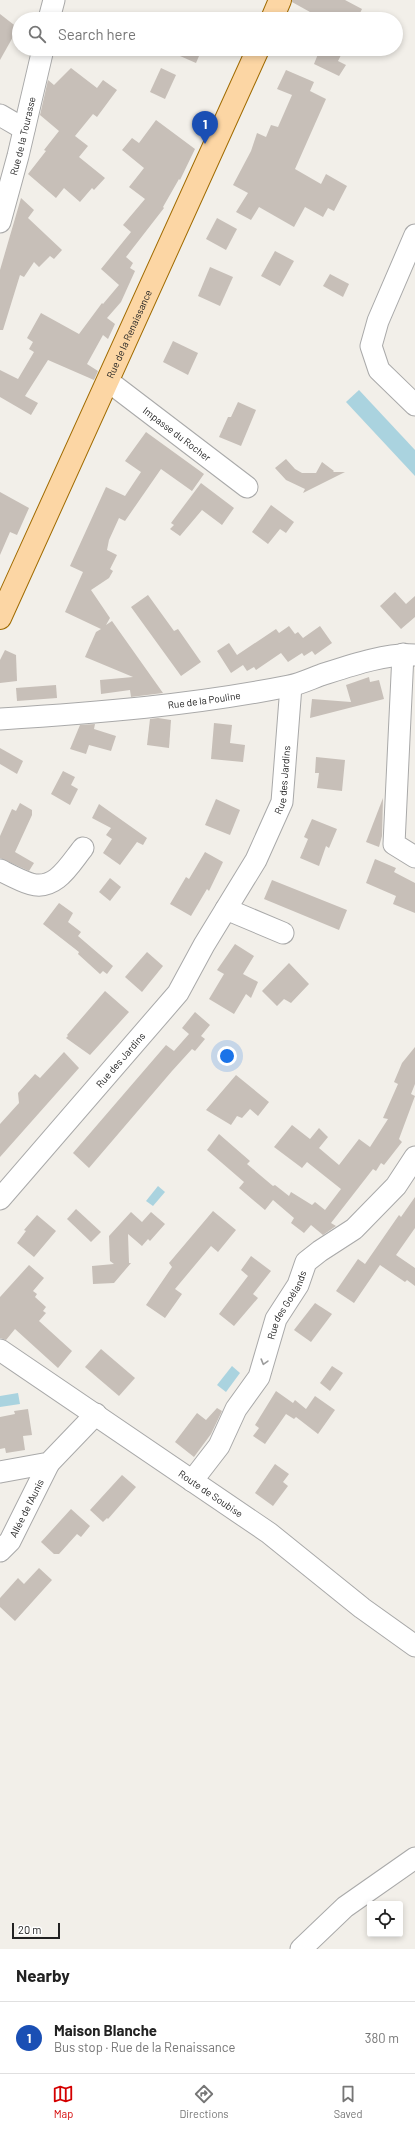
<!DOCTYPE html>
<html lang="en">
<head>
<meta charset="utf-8">
<style>
	:root { --surface:#fff; --page:#f6f6f6; --text:#222; --muted:#767676; --line:#e0e0e0; --accent:#d40000 }
	body { margin:0; font-family:Barlow,sans-serif; background:var(--page); color:var(--text) }
	.controls { position:absolute; right:12px; bottom:12px; display:grid; overflow:hidden; border-radius:4px; box-shadow:0 2px 6px #0003 }
	.controls button { width:36px; height:36px; display:grid; place-items:center; padding:0; border:0; border-bottom:1px solid var(--line); background:var(--surface); color:var(--text); font:20px sans-serif }
	.scale { position:absolute; left:12px; bottom:10px; width:48px; box-sizing:border-box; padding-left:4px; border:2px solid #222; border-top:0; font-size:11px; line-height:14px; white-space:nowrap; color:#222; -webkit-text-stroke:3px #fff; paint-order:stroke }
	.you { position:absolute; left:227px; top:1056px; width:14px; height:14px; margin:-10px; border:3px solid #fff; border-radius:50%; background:#1a73e8; box-shadow:0 0 0 6px #1a73e833 }
	.badge { display:grid; place-items:center; width:26px; height:26px; border-radius:50%; background:var(--accent); color:#fff; font-size:13px; font-weight:700 }
	.pin { position:absolute; translate:-50% -33px; filter:drop-shadow(0 1px 2px #0008) }
	.pin::after { content:''; position:absolute; top:21px; width:14px; height:12px; background:inherit; clip-path:polygon(0 0,100% 0,50% 100%) }
	.list { margin:0; padding:0; list-style:none }
	h2 { display:flex; justify-content:space-between; align-items:center; height:52px; margin:0; padding:0 16px; font-size:17px }
	h2 small { font-size:13px; font-weight:400; color:var(--muted) }
	.list li { display:grid; grid-template-columns:26px 1fr auto; gap:12px; align-items:center; box-sizing:border-box; height:72px; padding:0 16px; border-top:1px solid var(--line) }
	.list b { display:block; font-size:15px; white-space:nowrap }
	.list p { margin:0; font-size:13px; white-space:nowrap; color:var(--muted) }
	.list em { font-size:13px; font-style:normal; color:var(--muted) }
	.icon { flex:none; width:22px; height:22px; fill:none; stroke:currentColor; stroke-width:2; stroke-linecap:round; stroke-linejoin:round }
	.map { position:relative; flex:none; width:415px; height:1949px; overflow:hidden }
	.search { position:absolute; background:var(--surface); box-shadow:0 2px 6px #0003; left:12px; right:12px; top:12px; height:44px; display:flex; align-items:center; gap:10px; box-sizing:border-box; padding:0 14px; border-radius:22px; color:var(--muted); font-size:15px }
	.sheet { height:124px; background:var(--surface) }
	nav { display:flex; justify-content:space-around; align-items:center; box-sizing:border-box; height:56px; border-top:1px solid var(--line); background:var(--surface); font-size:11px; color:var(--muted) }
	nav a { display:grid; justify-items:center; gap:2px }
	nav .on { color:var(--accent) }
	.map>svg:first-child { display:block }
	.water { fill:#aad3df }
	.building { fill:#c7bfb8 }
	.lines { fill:none; stroke-linecap:round; stroke-linejoin:round }
	.minor-casing { stroke:#a9a9a9; stroke-width:23 }
	.major-casing { stroke:#a06b00; stroke-width:24 }
	.minor { stroke:#fff; stroke-width:21 }
	.major { stroke:#fcd6a4; stroke-width:22 }
	.oneway { stroke:#9c9c9c }
	.labels { text-anchor:middle; dominant-baseline:central; stroke-width:3; stroke-linejoin:round; paint-order:stroke }
	.street-label { font-size:10px; fill:#222; stroke:#fff }
</style>
</head>
<body>
<div class="map">
<svg width="415" height="1949" viewBox="0 0 415 1949">
	<rect width="100%" height="100%" fill="#f2efe9"/>
	<!-- water -->
	<g class="water">
		<path d="M 359,390 L 415,450 L 415,476 L 346,402 Z"/>
		<path d="M 158,1186 L 165,1192 L 153,1206 L 146,1201 Z"/>
		<path d="M 232,1366 L 240,1373 L 226,1392 L 217,1385 Z"/>
		<path d="M 18,1393 L 20,1404 L 0,1407 L 0,1396 Z"/>
	</g>
	<!-- building -->
	<g class="building">
		<path d="M 292,0 L 345,0 L 362,9 L 357,19 L 306,19 L 310,12 L 292,2 Z"/>
		<path d="M 0,14 L 18,28 L 0,60 Z"/>
		<path d="M 164,49 L 202,49 L 196,63 Z"/>
		<path d="M 320,49 L 344,49 L 338,61 L 346,65 L 339,76 L 314,64 Z"/>
		<path d="M 71,68 L 97,88 L 103,80 L 117,90 L 97,117 L 93,114 L 75,136 L 88,146 L 79,157 L 105,178 L 94,190 L 92,188 L 80,202 L 64,188 L 56,198 L 28,174 L 46,151 L 44,150 L 59,131 L 40,115 L 48,80 L 54,85 Z"/>
		<path d="M 161,68 L 176,75 L 165,99 L 150,92 Z"/>
		<path d="M 286,70 L 314,82 L 310,91 L 326,99 L 295,169 L 321,184 L 326,174 L 347,186 L 334,211 L 328,208 L 323,217 L 305,207 L 294,227 L 259,207 L 251,220 L 236,212 L 248,193 L 233,185 L 251,151 L 257,133 L 266,137 L 271,125 L 278,127 L 292,95 L 277,89 Z"/>
		<path d="M 156,120 L 195,149 L 180,180 L 179,179 L 163,207 L 164,208 L 126,257 L 133,263 L 130,268 L 135,271 L 121,302 L 107,318 L 115,324 L 108,339 L 103,335 L 87,364 L 98,371 L 94,380 L 48,360 L 25,396 L 38,403 L 31,415 L 0,397 L 0,370 L 18,379 L 34,352 L 29,349 L 33,342 L 27,338 L 41,313 L 79,334 L 102,303 L 103,304 L 119,285 L 101,269 L 131,232 L 123,225 L 145,199 L 129,187 L 144,168 L 122,150 L 132,138 L 139,143 Z"/>
		<path d="M 21,198 L 34,210 L 28,218 L 62,250 L 54,259 L 50,256 L 39,267 L 34,262 L 24,277 L 20,275 L 3,330 L 0,330 L 0,270 Z"/>
		<path d="M 217,218 L 237,229 L 226,250 L 206,239 Z"/>
		<path d="M 275,251 L 294,261 L 280,286 L 261,276 Z"/>
		<path d="M 210,267 L 233,277 L 220,306 L 198,296 Z"/>
		<path d="M 330,274 L 349,284 L 343,297 L 323,286 Z"/>
		<path d="M 173,341 L 198,353 L 188,375 L 163,362 Z"/>
		<path d="M 238,402 L 256,410 L 241,446 L 219,437 L 228,417 L 231,417 Z"/>
		<path d="M 146,432 L 204,474 L 192,491 L 161,469 L 125,521 L 119,518 L 109,540 L 107,550 L 117,555 L 110,569 L 113,571 L 109,578 L 91,590 L 110,618 L 106,625 L 112,621 L 163,693 L 131,697 L 130,690 L 101,694 L 100,680 L 133,677 L 85,657 L 96,632 L 101,629 L 65,612 L 83,572 L 70,566 L 106,487 L 125,496 L 141,472 L 125,461 Z"/>
		<path d="M 286,459 L 295,469 L 302,473 L 316,473 L 322,462 L 334,471 L 333,472 L 345,472 L 303,493 L 305,489 L 286,480 L 275,468 Z"/>
		<path d="M 201,483 L 234,508 L 222,525 L 202,510 L 180,536 L 170,529 L 174,525 L 171,523 Z"/>
		<path d="M 0,492 L 29,508 L 17,535 L 10,532 L 0,555 Z"/>
		<path d="M 271,505 L 294,522 L 286,533 L 280,529 L 268,544 L 252,532 Z"/>
		<path d="M 395,592 L 406,604 L 415,596 L 415,617 L 401,629 L 380,606 Z"/>
		<path d="M 148,595 L 174,631 L 178,629 L 201,662 L 181,676 L 131,607 Z"/>
		<path d="M 289,626 L 295,634 L 298,632 L 303,638 L 320,626 L 332,643 L 315,655 L 312,651 L 304,656 L 302,653 L 288,662 L 281,653 L 256,670 L 254,667 L 247,671 L 243,665 L 231,673 L 217,651 L 229,643 L 237,655 L 276,629 L 279,633 Z"/>
		<path d="M 5,650 L 16,655 L 17,681 L 0,683 L 0,660 Z"/>
		<path d="M 369,677 L 370,682 L 379,680 L 384,699 L 310,718 L 312,699 L 351,702 L 346,685 Z"/>
		<path d="M 56,685 L 57,698 L 17,701 L 16,688 Z"/>
		<path d="M 158,718 L 171,720 L 169,748 L 147,745 L 150,719 Z"/>
		<path d="M 214,723 L 232,725 L 230,743 L 245,745 L 243,762 L 211,759 Z"/>
		<path d="M 95,724 L 94,729 L 116,736 L 111,751 L 89,745 L 86,754 L 70,749 L 80,725 Z"/>
		<path d="M 0,748 L 23,761 L 17,774 L 0,764 Z"/>
		<path d="M 316,757 L 345,760 L 342,791 L 317,788 L 319,773 L 315,773 Z"/>
		<path d="M 63,771 L 75,777 L 71,785 L 78,789 L 70,805 L 51,794 Z"/>
		<path d="M 383,798 L 382,836 L 379,847 L 366,842 Z"/>
		<path d="M 216,799 L 240,810 L 230,835 L 205,825 Z"/>
		<path d="M 20,803 L 32,810 L 32,815 L 15,852 L 34,863 L 29,871 L 0,858 L 0,836 L 12,809 L 16,811 Z"/>
		<path d="M 99,804 L 147,838 L 143,845 L 137,842 L 120,865 L 103,853 L 112,839 L 106,835 L 111,828 L 92,818 Z"/>
		<path d="M 312,819 L 337,829 L 329,848 L 326,846 L 319,866 L 300,858 L 308,839 L 304,837 Z"/>
		<path d="M 205,852 L 223,862 L 209,891 L 207,889 L 191,916 L 170,904 L 186,877 L 189,879 Z"/>
		<path d="M 375,859 L 396,868 L 394,872 L 415,883 L 415,913 L 393,904 L 396,896 L 366,883 Z"/>
		<path d="M 110,878 L 121,887 L 110,901 L 99,892 Z"/>
		<path d="M 272,880 L 347,910 L 339,930 L 264,899 Z"/>
		<path d="M 59,903 L 73,913 L 68,922 L 81,932 L 78,936 L 113,966 L 107,974 L 103,971 L 100,974 L 78,954 L 79,952 L 43,924 Z"/>
		<path d="M 235,944 L 254,956 L 243,974 L 258,982 L 251,998 L 246,994 L 234,1014 L 209,999 L 224,974 L 217,970 Z"/>
		<path d="M 147,952 L 163,966 L 142,992 L 125,977 Z"/>
		<path d="M 289,963 L 309,984 L 291,1003 L 284,999 L 277,1006 L 262,991 Z"/>
		<path d="M 105,991 L 129,1012 L 90,1055 L 66,1038 L 68,1036 L 67,1035 Z"/>
		<path d="M 195,1012 L 210,1025 L 201,1036 L 205,1039 L 195,1051 L 192,1049 L 172,1071 L 89,1168 L 73,1153 L 166,1045 L 174,1051 L 189,1034 L 182,1028 Z"/>
		<path d="M 415,1047 L 415,1084 L 411,1094 L 415,1096 L 399,1139 L 402,1142 L 384,1165 L 381,1163 L 376,1171 L 373,1169 L 331,1223 L 336,1226 L 323,1235 L 311,1225 L 304,1233 L 291,1223 L 294,1218 L 273,1200 L 265,1210 L 239,1188 L 244,1182 L 207,1150 L 219,1134 L 250,1161 L 247,1164 L 273,1186 L 275,1185 L 289,1196 L 291,1192 L 312,1205 L 315,1202 L 325,1210 L 341,1189 L 307,1162 L 302,1168 L 274,1147 L 292,1125 L 310,1139 L 319,1128 L 328,1137 L 319,1148 L 339,1165 L 359,1139 L 370,1147 L 388,1119 L 383,1118 L 398,1084 L 394,1082 L 402,1063 Z"/>
		<path d="M 64,1052 L 79,1068 L 0,1157 L 0,1124 L 19,1103 L 18,1093 L 35,1074 L 40,1078 Z"/>
		<path d="M 236,1075 L 269,1102 L 258,1116 L 250,1109 L 242,1118 L 237,1116 L 231,1125 L 206,1110 Z"/>
		<path d="M 415,1197 L 415,1228 L 396,1255 L 415,1268 L 415,1286 L 407,1280 L 405,1282 L 380,1265 L 354,1303 L 336,1291 L 358,1259 L 365,1264 L 399,1215 L 401,1217 Z"/>
		<path d="M 76,1209 L 101,1232 L 91,1242 L 67,1219 Z"/>
		<path d="M 213,1211 L 236,1230 L 218,1252 L 211,1246 L 175,1289 L 182,1294 L 165,1318 L 146,1305 L 172,1267 L 169,1263 Z"/>
		<path d="M 131,1212 L 142,1222 L 151,1212 L 165,1224 L 150,1241 L 148,1239 L 142,1246 L 128,1234 L 129,1263 L 131,1263 L 114,1283 L 93,1284 L 92,1266 L 114,1264 L 110,1261 L 109,1236 Z"/>
		<path d="M 37,1215 L 56,1231 L 34,1257 L 17,1243 L 26,1231 L 24,1230 Z"/>
		<path d="M 251,1256 L 271,1271 L 253,1294 L 258,1298 L 234,1326 L 219,1314 L 248,1276 L 241,1270 Z"/>
		<path d="M 29,1265 L 44,1278 L 33,1291 L 37,1294 L 35,1297 L 46,1307 L 43,1311 L 46,1313 L 39,1321 L 72,1351 L 58,1368 L 15,1329 L 6,1340 L 0,1338 L 0,1297 Z"/>
		<path d="M 315,1303 L 332,1314 L 311,1342 L 294,1330 Z"/>
		<path d="M 101,1349 L 135,1378 L 119,1396 L 85,1367 Z"/>
		<path d="M 332,1366 L 343,1373 L 330,1391 L 320,1383 Z"/>
		<path d="M 276,1391 L 293,1403 L 295,1400 L 306,1409 L 315,1396 L 335,1410 L 318,1434 L 296,1417 L 294,1419 L 286,1414 L 265,1444 L 253,1436 L 259,1428 L 255,1425 Z"/>
		<path d="M 217,1408 L 222,1411 L 211,1434 L 194,1457 L 175,1442 L 197,1413 L 206,1420 Z"/>
		<path d="M 28,1409 L 32,1435 L 23,1436 L 25,1450 L 6,1453 L 5,1448 L 0,1449 L 0,1417 L 15,1414 L 14,1411 Z"/>
		<path d="M 275,1464 L 289,1474 L 283,1482 L 288,1486 L 273,1506 L 255,1493 Z"/>
		<path d="M 122,1475 L 136,1487 L 108,1519 L 107,1518 L 103,1522 L 90,1510 Z"/>
		<path d="M 71,1509 L 90,1526 L 81,1537 L 77,1534 L 59,1554 L 54,1554 L 41,1542 Z"/>
		<path d="M 39,1568 L 52,1580 L 15,1621 L 0,1607 L 0,1598 L 18,1578 L 24,1584 Z"/>
	</g>
	<g class="lines">
		<!-- minor casing -->
		<g class="minor-casing">
			<g id="minor">
				<path d="M 49,19 L 54,0"/>
				<path d="M 0,115 L 24,129"/>
				<path id="s1" d="M 0,222 L 18,156 L 43,49"/>
				<path d="M 415,235 L 378,321 L 371,346 L 379,370 L 415,405"/>
				<path id="s2" d="M 108,381 L 247,487"/>
				<path d="M 403,654 L 394,844 L 415,857"/>
				<path id="s3" d="M 0,719 C 97,713 194,705 289,686 C 300,684 310,679 321,675 C 349,666 386,653 415,655"/>
				<path d="M 0,870 C 10,875 21,881 31,884 C 56,891 70,864 83,848"/>
				<path d="M 226,909 L 283,933"/>
				<path id="s4" d="M 0,1199 L 178,993 L 204,945 L 256,860 L 282,802 L 291,686"/>
				<path id="s5" d="M 0,1350 L 269,1533 L 362,1608 L 415,1646"/>
				<path d="M 0,1472 L 49,1463 L 96,1414"/>
				<path id="s6" d="M 192,1481 L 219,1446 L 236,1409 L 259,1377 L 276,1319 L 298,1285 L 306,1262 L 320,1251 L 354,1229 L 396,1186 L 415,1157"/>
				<path id="s7" d="M 0,1551 L 10,1541 L 49,1463"/>
				<path d="M 301,1949 L 345,1907 L 415,1858"/>
			</g>
		</g>
		<!-- major casing -->
		<g class="major-casing">
			<g id="major">
				<path d="M 272,19 L 280,0"/>
				<path id="s8" d="M 0,618 L 258,49"/>
			</g>
		</g>
		<!-- minor -->
		<use href="#minor" class="minor"/>
		<!-- major -->
		<use href="#major" class="major"/>
	</g>
	<!-- one-way arrows -->
	<defs><path id="oneway-chevron" d="M-2-3.5L2.5 0L-2 3.5" fill="none" stroke-width="1.6" stroke-linecap="round" stroke-linejoin="round"/></defs>
	<use class="oneway" href="#oneway-chevron" transform="translate(264 1362) rotate(106)"/>
	<g class="labels">
		<!-- street labels -->
		<g class="street-label">
			<text stroke="none"><textPath href="#s1" startOffset="89">Rue de la Tourasse</textPath></text>
			<text stroke="none"><textPath href="#s8" startOffset="312">Rue de la Renaissance</textPath></text>
			<text stroke="none"><textPath href="#s2" startOffset="87">Impasse du Rocher</textPath></text>
			<text stroke="none"><textPath href="#s3" startOffset="205">Rue de la Pouline</textPath></text>
			<text stroke="none"><textPath href="#s4" startOffset="512">Rue des Jardins</textPath></text>
			<text stroke="none"><textPath href="#s4" startOffset="184">Rue des Jardins</textPath></text>
			<text stroke="none"><textPath href="#s6" startOffset="202">Rue des Goélands</textPath></text>
			<text stroke="none"><textPath href="#s5" startOffset="255">Route de Soubise</textPath></text>
			<text stroke="none"><textPath href="#s7" startOffset="51">Allée de l'Aunis</textPath></text>
		</g>
	</g>
</svg>
<div class="controls">
<button><svg class="icon" aria-label="locate" viewBox="0 0 24 24"><circle cx="12" cy="12" r="6"/><path d="M12 2v4M12 18v4M2 12h4M18 12h4"/></svg></button>
</div>
<div class="scale">20 m</div>
<div class="you"></div>
<div class="pin badge" style="left:205px;top:144px;background:#1a4fb4">1</div>
<div class="search"><svg class="icon" aria-label="search" viewBox="0 0 24 24"><circle cx="10" cy="10" r="6"/><path d="M15 15l6 6"/></svg>Search here</div>
</div>
<section class="sheet">
<h2>Nearby<small></small></h2>
<ul class="list">
<li><span class="badge" style="background:#1a4fb4">1</span><div><b>Maison Blanche</b><p>Bus stop · Rue de la Renaissance</p></div><em>380 m</em></li>
</ul>
</section>
<nav>
<a class="on"><svg class="icon" aria-label="map" viewBox="0 0 24 24"><path d="M3 6l6-2 6 2 6-2v14l-6 2-6-2-6 2zM9 4v14M15 6v14"/></svg>Map</a>
<a><svg class="icon" aria-label="directions" viewBox="0 0 24 24"><path d="M12 3l9 9-9 9-9-9zM9 14v-3h6M13 9l2 2-2 2"/></svg>Directions</a>
<a><svg class="icon" aria-label="saved" viewBox="0 0 24 24"><path d="M7 4h10v16l-5-4-5 4z"/></svg>Saved</a>
</nav>
</body>
</html>
